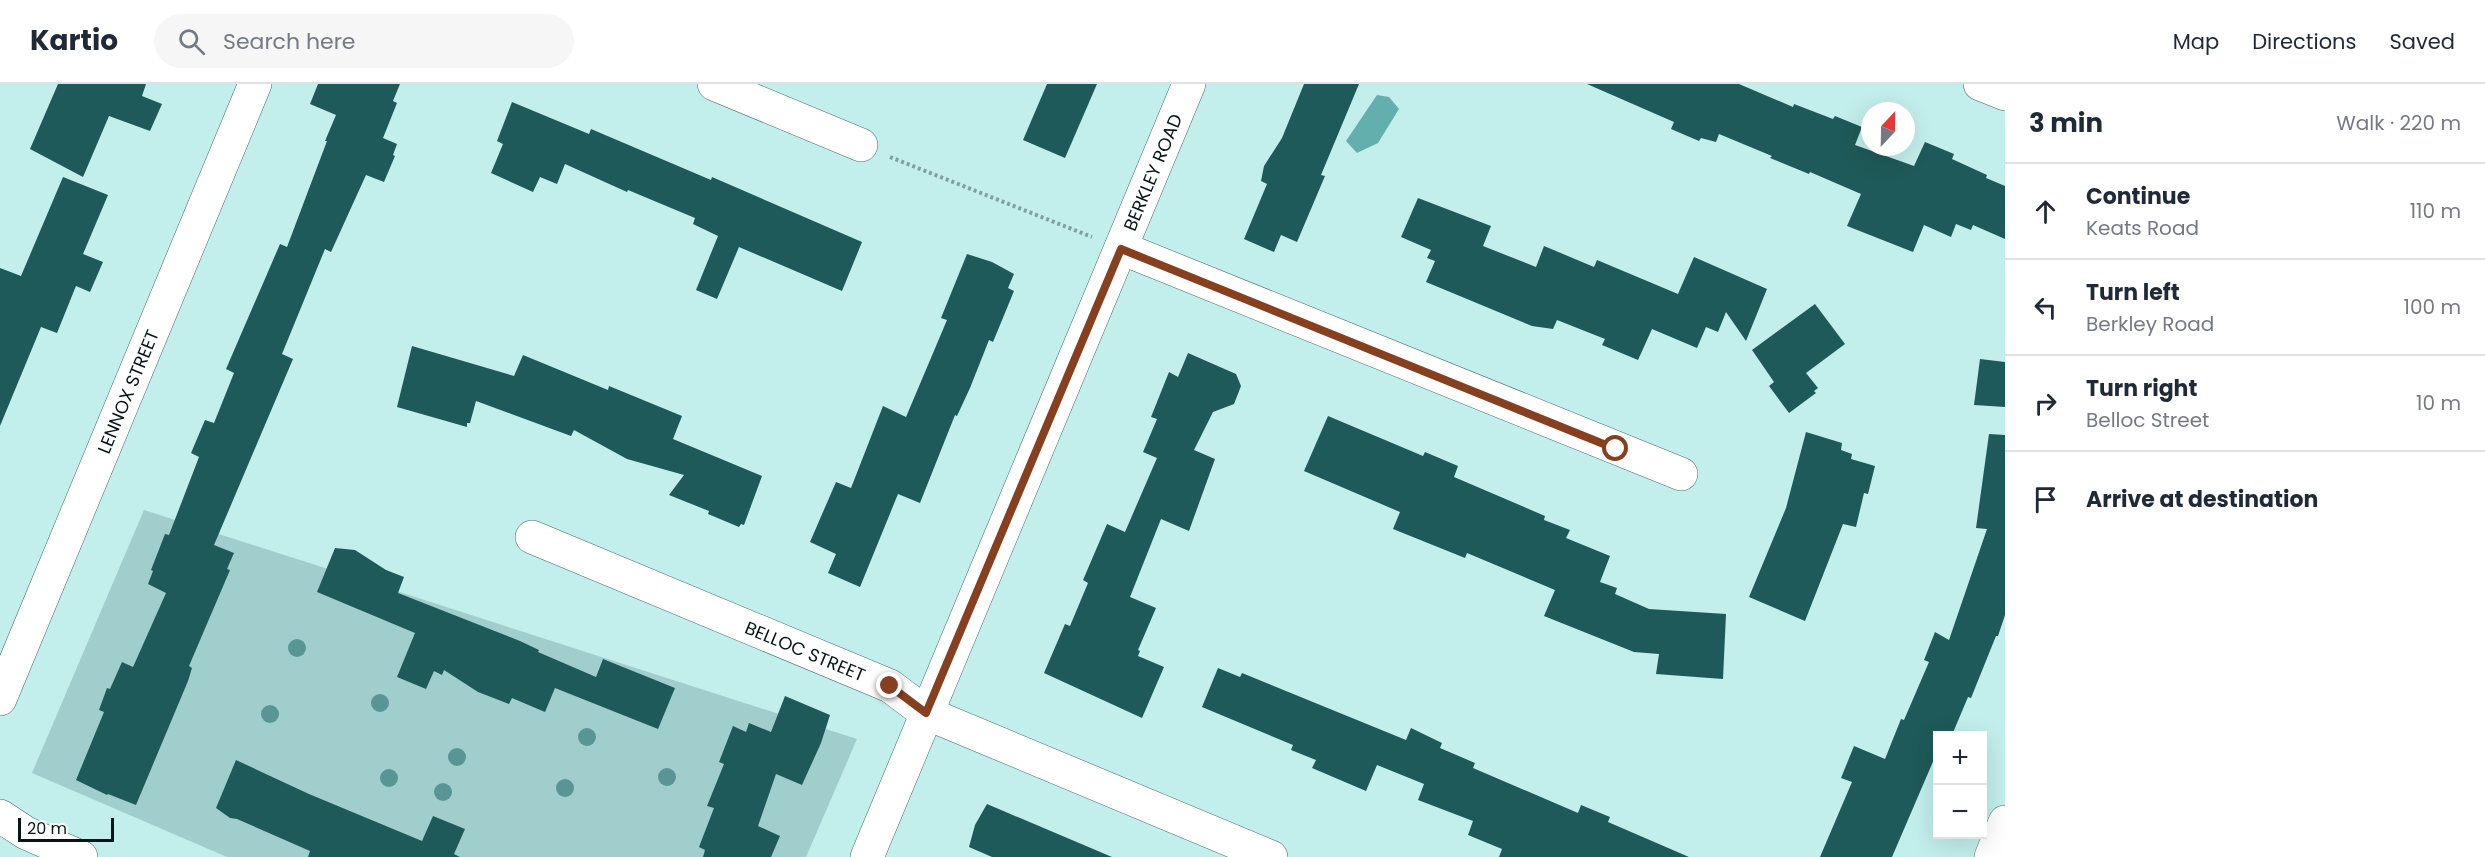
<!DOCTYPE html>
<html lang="en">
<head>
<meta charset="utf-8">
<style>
	:root { --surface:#fff; --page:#f6f6f7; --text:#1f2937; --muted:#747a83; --line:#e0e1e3 }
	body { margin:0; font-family:Poppins,sans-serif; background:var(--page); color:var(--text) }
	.controls { position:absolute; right:18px; bottom:18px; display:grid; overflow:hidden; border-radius:0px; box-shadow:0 6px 24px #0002 }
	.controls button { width:54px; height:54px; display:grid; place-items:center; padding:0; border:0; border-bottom:2px solid var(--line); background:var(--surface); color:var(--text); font:30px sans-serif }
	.compass { position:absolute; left:1861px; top:18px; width:54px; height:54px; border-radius:50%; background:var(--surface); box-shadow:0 6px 24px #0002; rotate:22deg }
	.scale { position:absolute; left:18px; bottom:15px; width:96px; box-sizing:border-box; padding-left:6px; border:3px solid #051515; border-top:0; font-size:16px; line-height:21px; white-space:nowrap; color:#051515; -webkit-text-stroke:4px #fff; paint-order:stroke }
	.stop { position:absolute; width:18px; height:18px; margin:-14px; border:4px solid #87401f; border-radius:50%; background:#fff }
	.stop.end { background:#87401f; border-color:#fff; box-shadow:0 2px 6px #0008 }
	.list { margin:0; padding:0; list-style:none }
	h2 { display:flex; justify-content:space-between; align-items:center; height:78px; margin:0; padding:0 24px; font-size:26px }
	h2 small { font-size:20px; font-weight:400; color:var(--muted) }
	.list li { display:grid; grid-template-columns:39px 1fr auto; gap:18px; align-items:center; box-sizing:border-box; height:96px; padding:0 24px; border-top:2px solid var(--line) }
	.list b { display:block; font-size:22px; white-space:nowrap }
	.list p { margin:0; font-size:20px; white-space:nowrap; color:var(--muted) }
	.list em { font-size:20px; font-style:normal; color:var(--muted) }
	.icon { flex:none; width:33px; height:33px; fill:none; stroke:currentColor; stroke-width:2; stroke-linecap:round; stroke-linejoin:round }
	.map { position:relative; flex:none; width:2005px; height:773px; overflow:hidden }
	header { display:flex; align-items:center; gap:36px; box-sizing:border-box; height:84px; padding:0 30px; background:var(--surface); border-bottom:2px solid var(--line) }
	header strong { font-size:28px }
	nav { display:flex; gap:33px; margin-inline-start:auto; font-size:21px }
	.search { width:420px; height:54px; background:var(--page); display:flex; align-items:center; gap:15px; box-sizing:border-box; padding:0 21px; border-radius:33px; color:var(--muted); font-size:22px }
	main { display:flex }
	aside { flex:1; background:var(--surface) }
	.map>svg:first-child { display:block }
	.green { fill:#9fcecd }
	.water { fill:#63afae }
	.building { fill:#1e5a59 }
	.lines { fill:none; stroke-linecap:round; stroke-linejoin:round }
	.minor-casing { stroke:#446c6b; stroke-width:34 }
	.path { stroke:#7fa19f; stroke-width:4; stroke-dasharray:3 3; stroke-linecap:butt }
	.minor { stroke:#fff; stroke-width:33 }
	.tree { fill:#5a9595 }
	.route { stroke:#87401f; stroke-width:8 }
	.labels { text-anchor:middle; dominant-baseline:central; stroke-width:6; stroke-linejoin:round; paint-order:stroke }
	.street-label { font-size:18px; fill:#051515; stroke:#fff }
</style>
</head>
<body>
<header>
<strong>Kartio</strong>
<div class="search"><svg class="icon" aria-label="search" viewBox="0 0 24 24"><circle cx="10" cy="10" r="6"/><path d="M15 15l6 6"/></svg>Search here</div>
<nav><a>Map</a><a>Directions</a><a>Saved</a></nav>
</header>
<main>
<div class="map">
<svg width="2005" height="773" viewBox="0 0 2005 773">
	<rect width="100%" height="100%" fill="#c2eeec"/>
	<!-- green -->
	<path class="green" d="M 144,426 L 857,655 L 806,773 L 227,773 L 32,689 Z"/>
	<!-- water -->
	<path class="water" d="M 1377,11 L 1389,13 L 1399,25 L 1378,59 L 1357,69 L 1346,57 Z"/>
	<!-- building -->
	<g class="building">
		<path d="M 58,0 L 146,0 L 142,12 L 162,20 L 150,47 L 109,32 L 83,93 L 30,65 Z"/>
		<path d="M 318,0 L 400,0 L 393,17 L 397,19 L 383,54 L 397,60 L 393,71 L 395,72 L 384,98 L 366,91 L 331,168 L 325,165 L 282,270 L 293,275 L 214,461 L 234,469 L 227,485 L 230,486 L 189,582 L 192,584 L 188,597 L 136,721 L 108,710 L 107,711 L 76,696 L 104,628 L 99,626 L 107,604 L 110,605 L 122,578 L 133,583 L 166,509 L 148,500 L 153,487 L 151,486 L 165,450 L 169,451 L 199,373 L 191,369 L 205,336 L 214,339 L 234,289 L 226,285 L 280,160 L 287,163 L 327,57 L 325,57 L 336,31 L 310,20 Z"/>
		<path d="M 1047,0 L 1097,0 L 1065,74 L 1023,56 Z"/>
		<path d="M 1304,0 L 1359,0 L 1321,91 L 1325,92 L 1297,158 L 1281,151 L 1274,168 L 1244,155 L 1267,100 L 1261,97 L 1264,82 L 1282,54 Z"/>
		<path d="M 1587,0 L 1739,0 L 1793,23 L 1794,20 L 1833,35 L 1835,32 L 1862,43 L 1855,61 L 1914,82 L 1925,58 L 1954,70 L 1952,75 L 1987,91 L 1986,94 L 2005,102 L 2005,155 L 1973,141 L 1971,146 L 1956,140 L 1951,153 L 1924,141 L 1913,168 L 1847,142 L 1861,110 L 1810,88 L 1809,90 L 1770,74 L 1772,72 L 1719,50 L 1716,58 L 1701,54 L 1699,57 L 1671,45 L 1674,38 Z"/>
		<path d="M 512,18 L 589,50 L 591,45 L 711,96 L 712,93 L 862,158 L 842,207 L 739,163 L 717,215 L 696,206 L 718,152 L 693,140 L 695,134 L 628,106 L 627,108 L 565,80 L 557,100 L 540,93 L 533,108 L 491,89 L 503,60 L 497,57 Z"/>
		<path d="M 63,93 L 108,111 L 83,170 L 103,178 L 90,208 L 76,202 L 57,249 L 41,243 L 0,342 L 0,184 L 21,192 Z"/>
		<path d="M 1418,114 L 1491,142 L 1483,162 L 1536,183 L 1544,162 L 1594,183 L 1597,176 L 1678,210 L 1694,173 L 1767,205 L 1746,257 L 1726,228 L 1718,248 L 1706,243 L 1697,264 L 1652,245 L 1638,276 L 1602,261 L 1605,255 L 1557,236 L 1553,245 L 1532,242 L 1426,198 L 1435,177 L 1427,174 L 1431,166 L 1401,153 Z"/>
		<path d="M 967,170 L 992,178 L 1014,190 L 1008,204 L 1014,207 L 993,258 L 989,256 L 970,304 L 957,332 L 955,331 L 920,419 L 898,410 L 860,503 L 828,489 L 836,470 L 810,458 L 836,398 L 851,404 L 883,322 L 906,333 L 947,236 L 941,234 Z"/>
		<path d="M 1815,220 L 1845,260 L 1806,289 L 1818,304 L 1814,307 L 1816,309 L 1789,329 L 1769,302 L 1774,298 L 1752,266 Z"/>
		<path d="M 412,262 L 514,292 L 523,271 L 608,306 L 609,302 L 682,332 L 673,355 L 762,392 L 744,441 L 741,440 L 739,443 L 708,430 L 709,427 L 669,411 L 684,391 L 627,375 L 574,346 L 571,352 L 476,317 L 470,339 L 467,339 L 467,343 L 397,323 Z"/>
		<path d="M 1188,269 L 1236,290 L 1241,302 L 1234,320 L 1213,328 L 1194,366 L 1215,375 L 1189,447 L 1161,435 L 1130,513 L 1156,524 L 1138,566 L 1140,567 L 1138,572 L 1164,583 L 1142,634 L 1044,589 L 1065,540 L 1070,542 L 1088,499 L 1083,496 L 1107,440 L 1125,448 L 1157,374 L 1143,368 L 1157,335 L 1151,333 L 1169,288 L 1178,293 Z"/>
		<path d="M 1980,275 L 2005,278 L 2005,323 L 1974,321 Z"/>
		<path d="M 1328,332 L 1423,372 L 1425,368 L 1458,382 L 1454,393 L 1545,432 L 1544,436 L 1570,446 L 1566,454 L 1610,472 L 1600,498 L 1617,504 L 1615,510 L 1649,525 L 1726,530 L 1723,595 L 1656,590 L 1659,570 L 1634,568 L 1544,532 L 1555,506 L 1467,469 L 1465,474 L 1393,445 L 1400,428 L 1304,387 Z"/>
		<path d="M 1806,348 L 1842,359 L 1841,366 L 1852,370 L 1851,375 L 1875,382 L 1868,410 L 1864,409 L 1856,443 L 1843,440 L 1805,537 L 1749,513 L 1786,424 Z"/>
		<path d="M 1989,350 L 2005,351 L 2005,531 L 1998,552 L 1996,552 L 1971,614 L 1968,613 L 1952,651 L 1938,651 L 1938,666 L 1892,773 L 1820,773 L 1852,698 L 1841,694 L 1854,662 L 1885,675 L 1901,635 L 1904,636 L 1929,578 L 1924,576 L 1935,548 L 1949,556 L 1987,445 L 1976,444 Z"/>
		<path d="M 335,464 L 355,466 L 386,486 L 404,493 L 398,509 L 520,557 L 539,566 L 538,568 L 596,593 L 603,575 L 675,604 L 658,645 L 555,604 L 545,628 L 512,614 L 509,620 L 478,608 L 444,586 L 442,591 L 434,587 L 426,605 L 397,593 L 415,549 L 317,508 Z"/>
		<path d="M 1218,584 L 1240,593 L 1242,589 L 1406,656 L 1411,644 L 1442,659 L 1440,664 L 1475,679 L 1473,684 L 1578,729 L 1581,721 L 1610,733 L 1608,738 L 1689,773 L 1499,773 L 1502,765 L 1468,751 L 1473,737 L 1418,716 L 1424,700 L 1377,681 L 1366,707 L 1312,684 L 1316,676 L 1291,666 L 1293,661 L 1202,623 Z"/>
		<path d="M 785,612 L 830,631 L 821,659 L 802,701 L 776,690 L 758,742 L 780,752 L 771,773 L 703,773 L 705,766 L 699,763 L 714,724 L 707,722 L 724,680 L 719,678 L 733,642 L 746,648 L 749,639 L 771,648 Z"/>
		<path d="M 236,676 L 309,710 L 422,757 L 433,732 L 465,745 L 454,770 L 460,773 L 308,773 L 310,767 L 237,735 L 230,734 L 216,724 Z"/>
		<path d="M 987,720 L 1112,773 L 992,773 L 969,763 L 975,741 Z"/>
	</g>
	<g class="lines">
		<!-- minor casing -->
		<g class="minor-casing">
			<g id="minor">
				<path d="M 714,0 L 861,61"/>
				<path d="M 1980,0 L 2005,10"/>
				<path d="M 1121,164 L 1681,390"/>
				<path id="s1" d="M 532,453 L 890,602 L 926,629 L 1271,773"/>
				<path id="s2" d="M 0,615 L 255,0"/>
				<path d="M 0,732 L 26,749 L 81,773"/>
				<path id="s3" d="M 867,773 L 1189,0"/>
				<path d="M 1991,773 L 2005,738"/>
			</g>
		</g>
		<!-- path -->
		<path class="path" d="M 890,73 L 1092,153"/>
		<!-- minor -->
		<use href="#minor" class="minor"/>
	</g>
	<!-- trees -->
	<g class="tree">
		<circle cx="297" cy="564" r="9"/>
		<circle cx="380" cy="619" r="9"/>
		<circle cx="270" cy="630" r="9"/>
		<circle cx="587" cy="653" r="9"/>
		<circle cx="457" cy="673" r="9"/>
		<circle cx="667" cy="693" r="9"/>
		<circle cx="389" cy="694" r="9"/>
		<circle cx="565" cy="704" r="9"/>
		<circle cx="443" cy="708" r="9"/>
	</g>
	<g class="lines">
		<!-- route -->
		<path class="route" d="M 890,602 L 926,629 L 1121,165 L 1616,365"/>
	</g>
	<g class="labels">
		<!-- street labels -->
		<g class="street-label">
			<text stroke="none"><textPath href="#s3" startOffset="742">BERKLEY ROAD</textPath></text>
			<text stroke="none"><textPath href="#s2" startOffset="333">LENNOX STREET</textPath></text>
			<text stroke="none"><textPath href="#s1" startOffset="296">BELLOC STREET</textPath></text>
		</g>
	</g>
</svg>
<div class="controls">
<button>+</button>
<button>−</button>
</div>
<svg class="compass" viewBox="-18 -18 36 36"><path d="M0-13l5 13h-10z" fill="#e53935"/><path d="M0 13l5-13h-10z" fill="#747a83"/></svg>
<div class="scale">20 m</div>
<div class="stop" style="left:1616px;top:365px"></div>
<div class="stop end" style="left:890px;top:602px"></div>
</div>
<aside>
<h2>3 min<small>Walk · 220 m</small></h2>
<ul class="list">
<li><svg class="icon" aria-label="ahead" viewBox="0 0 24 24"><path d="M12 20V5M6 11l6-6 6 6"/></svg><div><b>Continue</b><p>Keats Road</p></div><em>110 m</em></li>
<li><svg class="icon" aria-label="left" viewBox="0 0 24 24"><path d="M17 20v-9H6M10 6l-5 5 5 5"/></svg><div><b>Turn left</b><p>Berkley Road</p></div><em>100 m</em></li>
<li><svg class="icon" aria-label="right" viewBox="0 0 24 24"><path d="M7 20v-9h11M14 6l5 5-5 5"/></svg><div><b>Turn right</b><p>Belloc Street</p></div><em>10 m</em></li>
<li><svg class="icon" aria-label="arrive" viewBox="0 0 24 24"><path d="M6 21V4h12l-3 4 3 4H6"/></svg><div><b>Arrive at destination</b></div></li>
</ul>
</aside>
</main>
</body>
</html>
